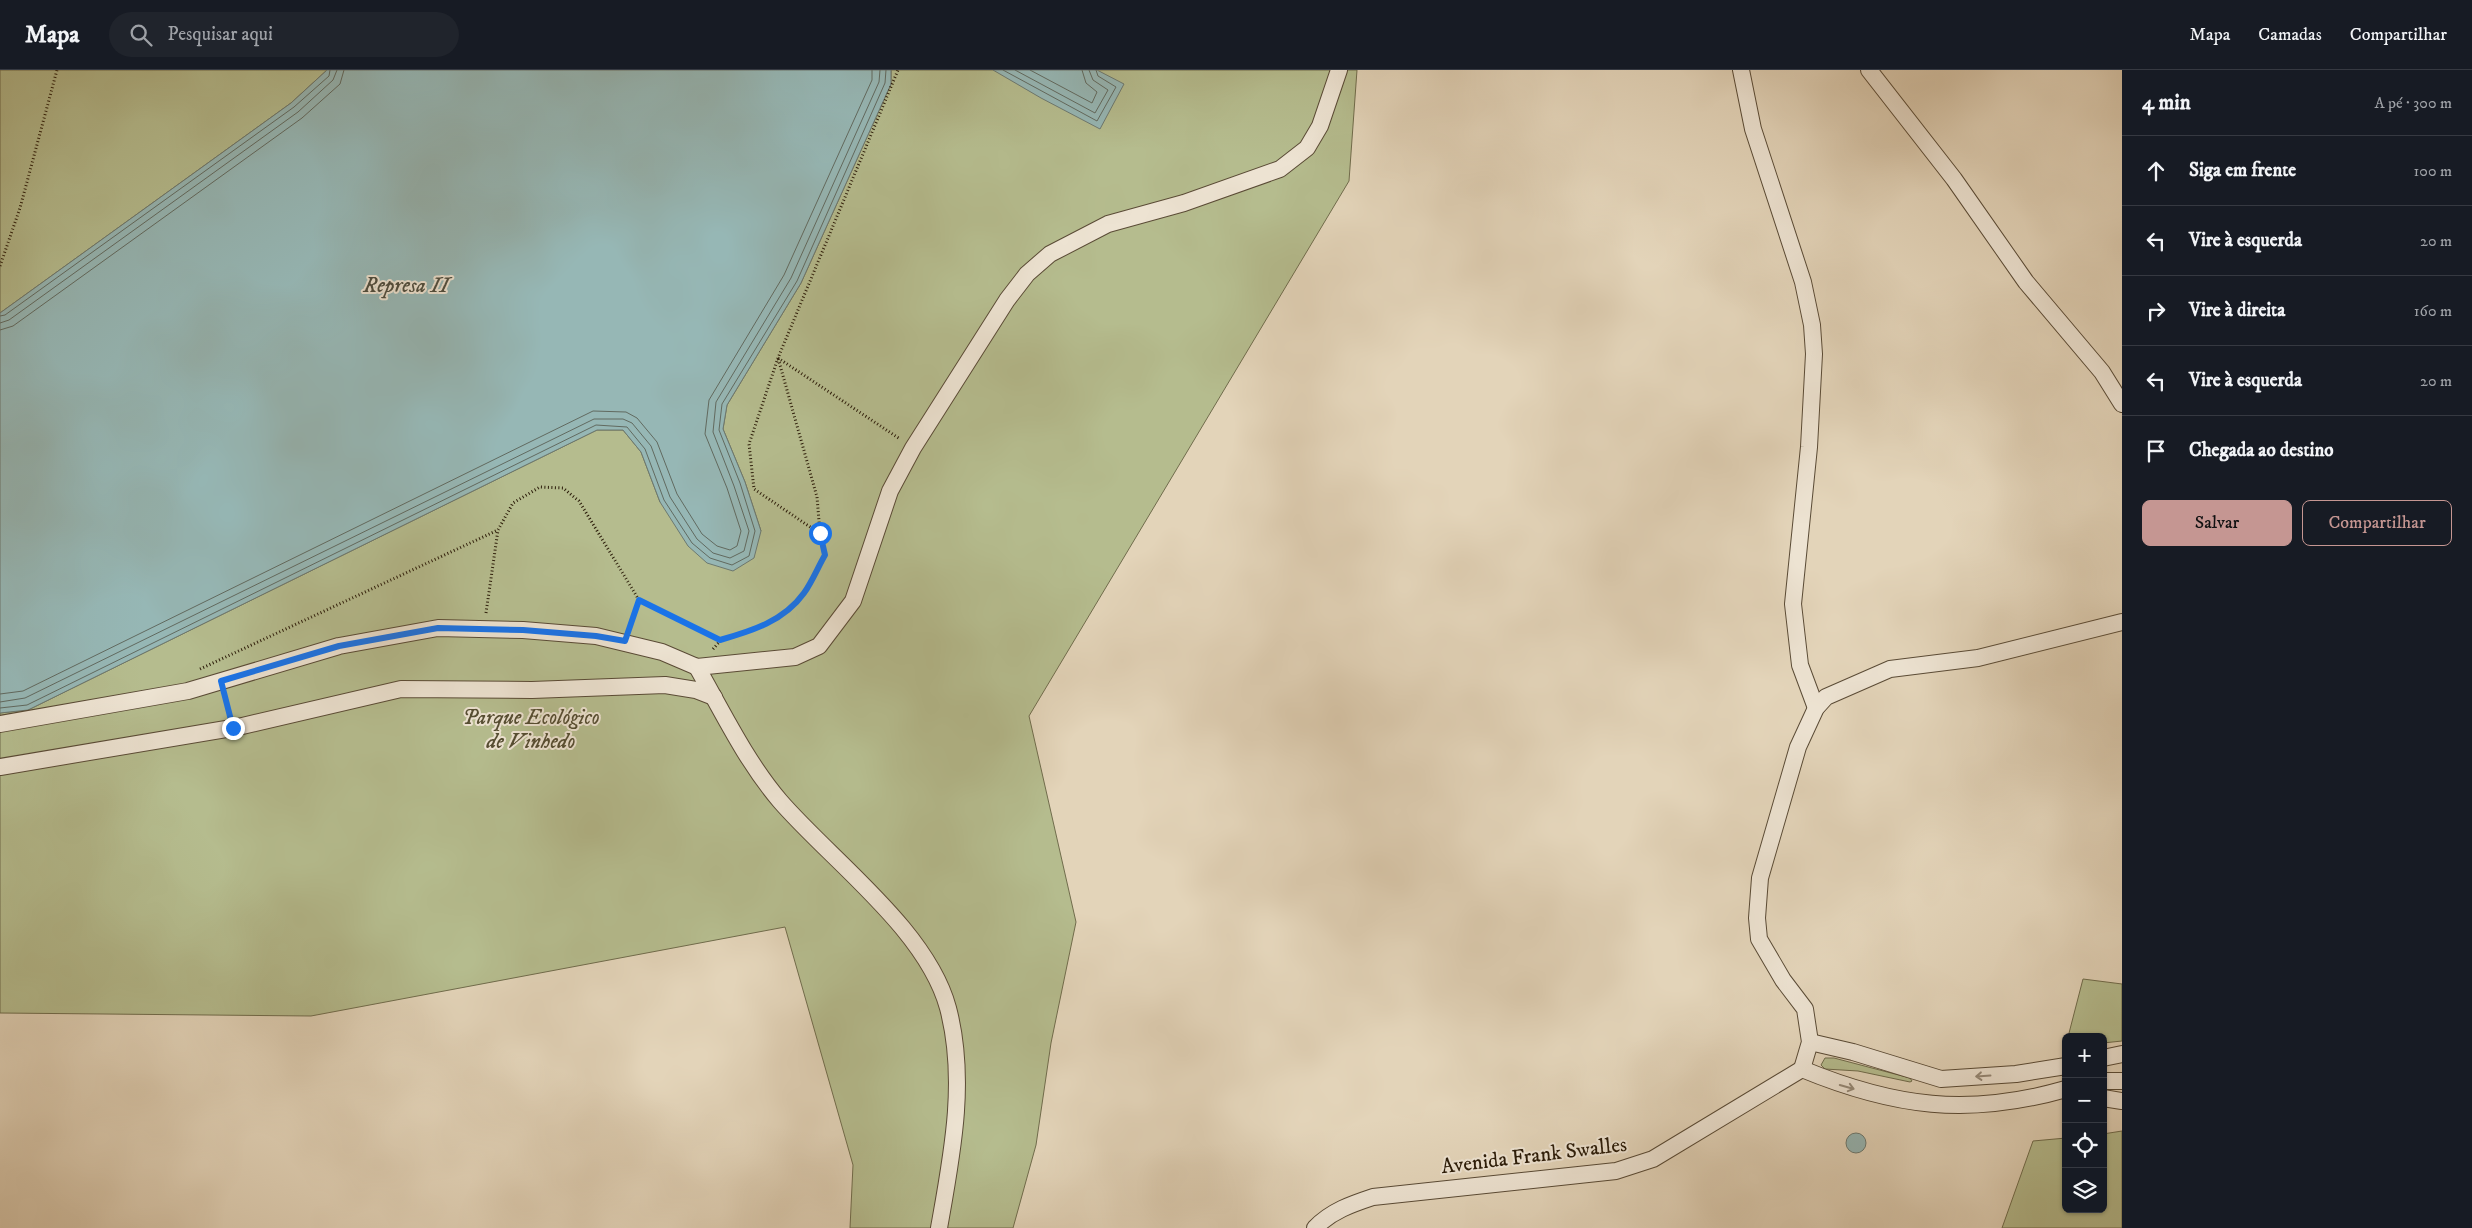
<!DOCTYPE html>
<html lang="pt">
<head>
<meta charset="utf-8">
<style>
	:root { --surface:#171b24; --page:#20242c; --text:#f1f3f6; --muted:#9ea1a6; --line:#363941; --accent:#c59692 }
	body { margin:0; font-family:"IM FELL DW Pica",serif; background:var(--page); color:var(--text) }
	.controls { position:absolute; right:15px; bottom:15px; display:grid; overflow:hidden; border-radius:8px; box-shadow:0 1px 4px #0004 }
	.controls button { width:45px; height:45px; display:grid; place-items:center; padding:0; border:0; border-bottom:1px solid var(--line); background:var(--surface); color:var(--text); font:25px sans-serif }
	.stop { position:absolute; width:15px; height:15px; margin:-11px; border:4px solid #1a73e8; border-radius:50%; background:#fff }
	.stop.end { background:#1a73e8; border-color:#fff; box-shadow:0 1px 5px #0008 }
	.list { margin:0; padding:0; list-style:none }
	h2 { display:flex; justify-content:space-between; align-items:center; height:65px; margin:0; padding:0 20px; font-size:21px }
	h2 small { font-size:16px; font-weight:400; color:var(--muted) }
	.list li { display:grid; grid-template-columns:32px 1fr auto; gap:15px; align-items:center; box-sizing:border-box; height:70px; padding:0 20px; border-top:1px solid var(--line) }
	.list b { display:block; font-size:19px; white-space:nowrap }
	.list em { font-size:16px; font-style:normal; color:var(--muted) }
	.actions { display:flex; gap:10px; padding:15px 20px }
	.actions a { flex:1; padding:11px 0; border:1px solid var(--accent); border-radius:8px; text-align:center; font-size:18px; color:var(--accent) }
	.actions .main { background:var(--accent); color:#111 }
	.icon { flex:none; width:28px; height:28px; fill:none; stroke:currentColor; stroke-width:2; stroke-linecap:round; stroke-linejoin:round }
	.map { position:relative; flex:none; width:2122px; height:1158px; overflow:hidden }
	header { display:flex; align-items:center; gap:30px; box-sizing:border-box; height:70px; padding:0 25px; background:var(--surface); border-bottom:1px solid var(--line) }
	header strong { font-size:24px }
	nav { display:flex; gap:28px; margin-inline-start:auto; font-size:18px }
	.search { width:350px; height:45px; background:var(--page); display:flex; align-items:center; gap:12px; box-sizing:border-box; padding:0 18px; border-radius:28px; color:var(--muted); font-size:19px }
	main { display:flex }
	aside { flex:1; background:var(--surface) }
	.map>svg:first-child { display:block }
	.green { fill:#b5bc8e; stroke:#706c4c }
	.water { fill:#96b7b5; stroke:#6c7971 }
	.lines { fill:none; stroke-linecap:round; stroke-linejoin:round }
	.shore { stroke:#616a60; stroke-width:1 }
	.minor-casing { stroke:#5a4b36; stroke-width:18 }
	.path { stroke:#2c1d0a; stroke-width:3; stroke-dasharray:1 2.5; stroke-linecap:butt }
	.minor { stroke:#ede3d2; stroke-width:16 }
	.oneway { stroke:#968a78 }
	.route { stroke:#1a73e8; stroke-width:6 }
	.labels { text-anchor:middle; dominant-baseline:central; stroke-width:4; stroke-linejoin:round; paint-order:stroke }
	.park-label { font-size:21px; font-style:italic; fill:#554d32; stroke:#ede3d2 }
	.street-label { font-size:21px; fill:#2c1d0a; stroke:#ede3d2 }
	.water-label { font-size:22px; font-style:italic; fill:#4c4b3d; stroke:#ede3d2 }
</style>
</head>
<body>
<header>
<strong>Mapa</strong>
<div class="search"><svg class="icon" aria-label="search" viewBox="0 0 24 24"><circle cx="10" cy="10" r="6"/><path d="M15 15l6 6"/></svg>Pesquisar aqui</div>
<nav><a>Mapa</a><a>Camadas</a><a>Compartilhar</a></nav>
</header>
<main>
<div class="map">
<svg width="2122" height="1158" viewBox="0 0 2122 1158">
	<rect width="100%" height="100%" fill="#e3d4b9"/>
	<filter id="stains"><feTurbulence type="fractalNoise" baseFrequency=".004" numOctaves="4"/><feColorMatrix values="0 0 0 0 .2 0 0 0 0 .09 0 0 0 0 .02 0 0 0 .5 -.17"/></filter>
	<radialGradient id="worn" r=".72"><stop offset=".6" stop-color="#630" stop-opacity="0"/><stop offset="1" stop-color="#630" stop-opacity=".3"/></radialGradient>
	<!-- green -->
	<g class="green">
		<path d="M 0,0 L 327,0 L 291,33 L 0,243 Z"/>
		<path d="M 891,0 L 1357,0 L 1349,111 L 1029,646 L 1076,852 L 1051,973 L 1036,1075 L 1013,1158 L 850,1158 L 853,1095 L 785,857 L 311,946 L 0,943 L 0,643 L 28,640 L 597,360 L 623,360 L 641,382 L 660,432 L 761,461 L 745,412 L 723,359 L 727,335 L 801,213 L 891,14 Z"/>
		<path d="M 2083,909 L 2122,914 L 2122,971 L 2103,973 L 2103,967 L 2068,967 Z"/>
		<path d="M 1825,988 L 1834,988 L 1910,1008 L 1912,1011 L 1910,1012 L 1858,1001 L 1825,999 L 1821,995 Z"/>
		<path d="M 2122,1061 L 2122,1158 L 2002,1158 L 2033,1071 L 2066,1068 L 2066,1139 L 2103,1139 L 2103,1064 Z"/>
	</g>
	<!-- water -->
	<g class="water">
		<path d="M 327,0 L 891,0 L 891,14 L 801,213 L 727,335 L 723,359 L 745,412 L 761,461 L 754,488 L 733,501 L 707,493 L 688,476 L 660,432 L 641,382 L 623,360 L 597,360 L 28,640 L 0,643 L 0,243 L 291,33 Z"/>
		<path d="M 993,0 L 1097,0 L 1124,14 L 1100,59 L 1041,28 Z"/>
		<circle cx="1856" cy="1073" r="10"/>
	</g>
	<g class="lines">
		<!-- shore -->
		<g class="shore">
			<path d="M 1003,0 L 1097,51 L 1116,17 L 1098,6 L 1096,0"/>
			<path d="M 1015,0 L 1095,43 L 1108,20 L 1093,10 L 1089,0"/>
			<path d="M 1030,0 L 1092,33 L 1097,22 L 1086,13 L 1082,0"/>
			<path d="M 0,246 L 5,245 L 294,37 L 329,6 L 330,0"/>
			<path d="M 0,253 L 9,250 L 298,42 L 333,10 L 337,0"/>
			<path d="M 0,260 L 13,256 L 302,48 L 340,14 L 344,0"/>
			<path d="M 0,624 L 23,621 L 593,341 L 626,342 L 637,348 L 657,372 L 677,424 L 702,464 L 717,476 L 730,480 L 737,476 L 741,461 L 727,418 L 705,364 L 709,330 L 784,205 L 872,10 L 872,0"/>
			<path d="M 0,632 L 25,628 L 594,349 L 623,349 L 632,353 L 651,376 L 670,427 L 697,469 L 713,483 L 730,488 L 744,481 L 749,461 L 734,416 L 713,362 L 716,332 L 791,208 L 879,12 L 880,0"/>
			<path d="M 0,638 L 27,635 L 596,355 L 627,357 L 645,379 L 664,430 L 692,473 L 710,488 L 732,495 L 749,486 L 755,461 L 740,413 L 719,360 L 722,334 L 797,211 L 885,13 L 886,0"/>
		</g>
		<!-- minor casing -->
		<g class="minor-casing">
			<g id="minor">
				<path d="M 1741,0 L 1753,59 L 1803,212 L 1812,255 L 1814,284 L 1809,377 L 1793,534 L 1800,595 L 1816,638"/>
				<path d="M 1869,0 L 1954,109 L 2026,212 L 2102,302 L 2122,334"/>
				<path d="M 697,597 C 723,643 746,691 780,731 C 832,791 927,860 948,938 C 967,1010 952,1085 939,1158"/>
				<path d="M 0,654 L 188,621 L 339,576 L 438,558 L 523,560 L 596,566 L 662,582 L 697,597 L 795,587 L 819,576 L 853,531 L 890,421 L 913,378 L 1007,230 L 1027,204 L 1050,184 L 1108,154 L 1184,133 L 1280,99 L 1307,78 L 1320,56 L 1339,0"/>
				<path d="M 0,697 L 238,657 L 401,619 L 532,620 L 665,615 L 696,620 L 714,627"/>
				<path d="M 1810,972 L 1853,982 L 1941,1009 L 2016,1004 L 2066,996"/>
				<path d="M 2103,988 L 2122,984"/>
				<path d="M 1802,999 L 1810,972 L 1805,939 L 1783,910 L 1759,869 L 1757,848 L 1760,808 L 1798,677 L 1816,638 L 1826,627 L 1890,599 L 1978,588 L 2122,552"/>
				<path d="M 1802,999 C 1894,1037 1968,1047 2066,1019"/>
				<path d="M 2103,1011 L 2122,1011"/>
				<path d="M 2103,1028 L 2122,1031"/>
				<path d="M 1315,1158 C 1331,1141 1352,1134 1373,1127 L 1616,1101 L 1653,1089 L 1802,999"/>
			</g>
		</g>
		<!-- path -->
		<g class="path">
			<path d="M 0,196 L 20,138 L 57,0"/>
			<path d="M 778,288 L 900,369"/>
			<path d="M 819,463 L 754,419 L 749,374 L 778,288 L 898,0"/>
			<path d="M 486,543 L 498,460"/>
			<path d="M 629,559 L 639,530"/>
			<path d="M 713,579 L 721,570"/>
			<path d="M 200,599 L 498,460 L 513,433 L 540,417 L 563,418 L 579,431 L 639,530 L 721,570 C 752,561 784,551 804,523 C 812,512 818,497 825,485 L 820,463 L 817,427 L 778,288"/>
			<path d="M 225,627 L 229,643"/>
		</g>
		<!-- minor -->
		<use href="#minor" class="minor"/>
	</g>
	<!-- one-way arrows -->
	<defs><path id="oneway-shaft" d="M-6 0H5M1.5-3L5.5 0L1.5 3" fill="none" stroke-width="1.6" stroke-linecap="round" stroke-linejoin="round" transform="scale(1.25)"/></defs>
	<g class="oneway">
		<use href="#oneway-shaft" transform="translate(1983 1006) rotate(176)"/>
		<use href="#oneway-shaft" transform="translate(1847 1017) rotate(16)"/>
	</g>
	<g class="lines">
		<!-- route -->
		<path class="route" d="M 233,658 L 221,611 L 339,576 L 438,558 L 523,560 L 596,566 L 625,571 L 639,530 L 720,570 C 752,561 784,551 804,523 C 812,512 818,497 825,485 L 820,463"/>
	</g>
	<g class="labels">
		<!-- park labels -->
		<g class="park-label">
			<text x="531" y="648">Parque Ecológico<tspan x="531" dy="24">de Vinhedo</tspan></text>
		</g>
		<!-- street labels -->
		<g class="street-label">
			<text transform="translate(1534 1086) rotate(-7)">Avenida Frank Swalles</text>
		</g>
		<!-- water labels -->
		<g class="water-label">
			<text x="406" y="215">Represa II</text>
		</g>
	</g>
	<rect width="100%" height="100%" filter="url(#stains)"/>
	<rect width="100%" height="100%" fill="url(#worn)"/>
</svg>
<div class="controls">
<button>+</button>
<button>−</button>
<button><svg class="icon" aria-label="locate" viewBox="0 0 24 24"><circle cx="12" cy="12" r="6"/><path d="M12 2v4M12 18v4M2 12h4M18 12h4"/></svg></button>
<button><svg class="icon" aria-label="layers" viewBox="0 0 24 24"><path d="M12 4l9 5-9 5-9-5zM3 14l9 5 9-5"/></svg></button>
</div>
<div class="stop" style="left:820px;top:463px"></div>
<div class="stop end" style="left:233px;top:658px"></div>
</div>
<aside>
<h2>4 min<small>A pé · 300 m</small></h2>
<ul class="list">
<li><svg class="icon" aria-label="ahead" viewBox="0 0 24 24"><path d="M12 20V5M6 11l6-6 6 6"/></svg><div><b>Siga em frente</b></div><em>100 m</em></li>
<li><svg class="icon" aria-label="left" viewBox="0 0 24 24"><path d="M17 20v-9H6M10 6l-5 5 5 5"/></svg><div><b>Vire à esquerda</b></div><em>20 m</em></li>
<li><svg class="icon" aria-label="right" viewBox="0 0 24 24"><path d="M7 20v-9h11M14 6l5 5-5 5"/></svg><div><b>Vire à direita</b></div><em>160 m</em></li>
<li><svg class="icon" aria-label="left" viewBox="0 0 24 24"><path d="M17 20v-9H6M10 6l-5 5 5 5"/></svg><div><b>Vire à esquerda</b></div><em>20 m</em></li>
<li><svg class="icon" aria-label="arrive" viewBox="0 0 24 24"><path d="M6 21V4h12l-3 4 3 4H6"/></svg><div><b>Chegada ao destino</b></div></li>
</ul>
<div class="actions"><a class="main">Salvar</a><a>Compartilhar</a></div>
</aside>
</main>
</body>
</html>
